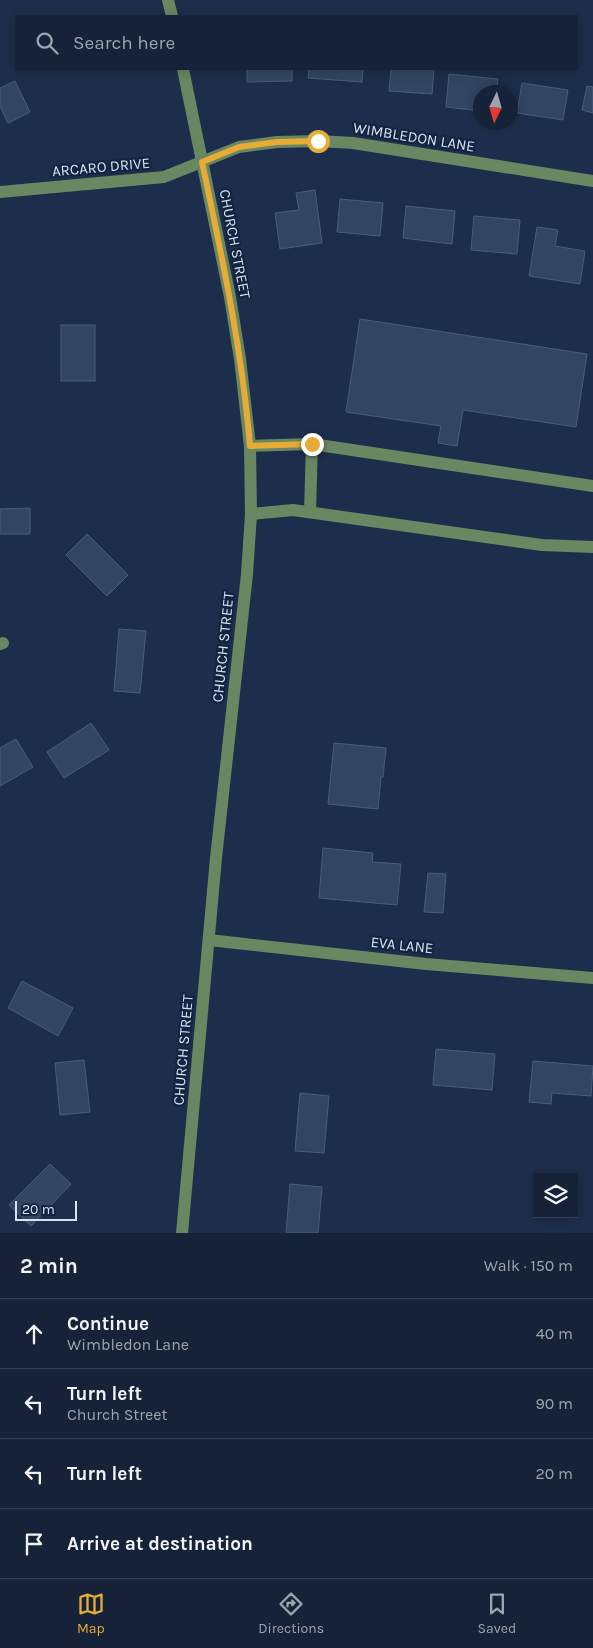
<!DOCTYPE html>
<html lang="en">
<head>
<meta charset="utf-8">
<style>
	:root { --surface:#152238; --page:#1e2a40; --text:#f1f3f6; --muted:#9da4ae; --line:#343f53; --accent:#e8ab37 }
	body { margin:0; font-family:Karla,sans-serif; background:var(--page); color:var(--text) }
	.controls { position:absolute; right:15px; bottom:15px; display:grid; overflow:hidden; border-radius:0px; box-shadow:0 2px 12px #0003 }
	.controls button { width:45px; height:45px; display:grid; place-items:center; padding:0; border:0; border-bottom:1px solid var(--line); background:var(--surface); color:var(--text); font:25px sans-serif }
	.compass { position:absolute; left:473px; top:85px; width:45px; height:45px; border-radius:50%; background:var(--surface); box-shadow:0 2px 12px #0003; rotate:185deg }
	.scale { position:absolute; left:15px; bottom:12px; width:62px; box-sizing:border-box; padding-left:5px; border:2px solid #d6e3f5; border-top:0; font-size:14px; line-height:18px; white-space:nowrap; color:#d6e3f5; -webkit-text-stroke:4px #122440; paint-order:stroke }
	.stop { position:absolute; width:15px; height:15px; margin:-11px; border:4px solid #e8ab37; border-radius:50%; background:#fff }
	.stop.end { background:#e8ab37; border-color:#fff; box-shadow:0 1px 5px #0008 }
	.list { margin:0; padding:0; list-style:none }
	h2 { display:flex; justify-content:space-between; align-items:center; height:65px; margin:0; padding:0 20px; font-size:21px }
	h2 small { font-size:16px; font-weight:400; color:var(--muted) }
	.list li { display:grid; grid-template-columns:32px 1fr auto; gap:15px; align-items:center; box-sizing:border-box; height:70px; padding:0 20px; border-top:1px solid var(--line) }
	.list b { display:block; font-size:19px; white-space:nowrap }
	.list p { margin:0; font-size:16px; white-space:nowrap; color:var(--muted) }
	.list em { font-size:16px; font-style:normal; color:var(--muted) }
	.icon { flex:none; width:28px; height:28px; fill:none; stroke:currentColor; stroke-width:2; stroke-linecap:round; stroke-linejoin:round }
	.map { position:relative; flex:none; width:593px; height:1233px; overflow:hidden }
	.search { position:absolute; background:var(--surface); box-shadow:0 2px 12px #0003; left:15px; right:15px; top:15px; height:55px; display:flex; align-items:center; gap:12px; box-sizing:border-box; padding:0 18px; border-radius:0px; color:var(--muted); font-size:19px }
	.sheet { height:345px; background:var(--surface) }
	nav { display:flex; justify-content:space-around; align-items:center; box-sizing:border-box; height:70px; border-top:1px solid var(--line); background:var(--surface); font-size:14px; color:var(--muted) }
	nav a { display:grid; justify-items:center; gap:2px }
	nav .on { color:var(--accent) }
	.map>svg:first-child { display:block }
	.building { fill:#324563; stroke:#495d7d }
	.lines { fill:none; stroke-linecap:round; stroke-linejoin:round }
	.minor { stroke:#698760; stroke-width:12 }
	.route { stroke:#e8ab37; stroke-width:6 }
	.labels { text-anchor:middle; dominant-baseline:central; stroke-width:4.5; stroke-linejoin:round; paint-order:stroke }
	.street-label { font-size:15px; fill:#d6e3f5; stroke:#122440 }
</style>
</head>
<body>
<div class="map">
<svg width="593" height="1233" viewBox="0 0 593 1233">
	<rect width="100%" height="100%" fill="#1c2e4b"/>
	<!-- building -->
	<g class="building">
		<path d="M 247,69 L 292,69 L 292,81 L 247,82 Z"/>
		<path d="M 309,69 L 363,69 L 362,82 L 308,78 Z"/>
		<path d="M 391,69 L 434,69 L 432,94 L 389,91 Z"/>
		<path d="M 449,74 L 498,79 L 496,92 L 480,92 L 480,111 L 446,107 Z"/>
		<path d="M 15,81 L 30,112 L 8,123 L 0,106 L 0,88 Z"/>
		<path d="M 522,83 L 568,90 L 563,120 L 517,113 Z"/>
		<path d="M 587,86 L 593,87 L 593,113 L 582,110 Z"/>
		<path d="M 315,190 L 322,243 L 280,249 L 275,213 L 299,210 L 296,193 Z"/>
		<path d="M 340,199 L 383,203 L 380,236 L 337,232 Z"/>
		<path d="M 406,206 L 455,211 L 452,244 L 403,238 Z"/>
		<path d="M 474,216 L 520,220 L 517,254 L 471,250 Z"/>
		<path d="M 537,227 L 558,230 L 555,246 L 585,251 L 580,284 L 529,276 Z"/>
		<path d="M 360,319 L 587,354 L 576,427 L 463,410 L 457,446 L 438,443 L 441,426 L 346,412 Z"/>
		<rect x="61" y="325" width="34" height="56"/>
		<path d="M 30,508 L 30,534 L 0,534 L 0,509 Z"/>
		<path d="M 87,534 L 128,575 L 107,596 L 66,555 Z"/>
		<path d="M 119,629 L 146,631 L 140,693 L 114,691 Z"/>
		<path d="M 91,723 L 109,750 L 64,778 L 47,752 Z"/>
		<path d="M 16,739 L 33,767 L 0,786 L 0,748 Z"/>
		<path d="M 334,743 L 386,748 L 383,777 L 381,777 L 378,809 L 328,804 Z"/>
		<path d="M 323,848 L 373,853 L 372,862 L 401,864 L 397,905 L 319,898 Z"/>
		<path d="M 428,873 L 446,874 L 443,913 L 424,912 Z"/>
		<path d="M 22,981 L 73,1008 L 58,1036 L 8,1008 Z"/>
		<path d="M 436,1049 L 495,1054 L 492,1090 L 433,1085 Z"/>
		<path d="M 84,1060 L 90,1112 L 60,1115 L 55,1063 Z"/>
		<path d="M 533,1061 L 593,1066 L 591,1096 L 552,1093 L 551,1104 L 529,1102 Z"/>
		<path d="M 300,1093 L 329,1096 L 324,1153 L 295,1151 Z"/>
		<path d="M 50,1164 L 71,1184 L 31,1226 L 9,1205 Z"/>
		<path d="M 290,1184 L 322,1187 L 318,1233 L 286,1233 Z"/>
	</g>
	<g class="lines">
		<!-- minor -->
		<g class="minor">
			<path d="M 168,0 L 172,16"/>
			<path d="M 0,192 L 164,177 L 239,147 L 277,142 L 318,141 L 353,143 L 593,181"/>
			<path d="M 250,446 L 312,444"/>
			<path d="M 310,512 L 312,444 L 593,486"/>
			<path d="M 251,514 L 293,510 L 542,545 L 593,547"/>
			<path d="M 0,644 L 3,643"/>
			<path d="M 209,940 L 426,964 L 593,978"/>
			<path d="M 182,1233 L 216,858 L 247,574 L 251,514 L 250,446 L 240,359 L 230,297 L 183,69"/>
		</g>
	</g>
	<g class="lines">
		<!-- route -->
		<path class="route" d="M 312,444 L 250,446 C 242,350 222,256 202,162 L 239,147 L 277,142 L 318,141"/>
	</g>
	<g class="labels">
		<!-- street labels -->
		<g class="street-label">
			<text transform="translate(414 137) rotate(9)">WIMBLEDON LANE</text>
			<text transform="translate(101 167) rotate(-5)">ARCARO DRIVE</text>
			<text transform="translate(235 244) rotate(79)">CHURCH STREET</text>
			<text transform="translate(223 647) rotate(-84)">CHURCH STREET</text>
			<text transform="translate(402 945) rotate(6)">EVA LANE</text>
			<text transform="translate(183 1050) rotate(-85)">CHURCH STREET</text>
		</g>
	</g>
</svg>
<div class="controls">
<button><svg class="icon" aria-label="layers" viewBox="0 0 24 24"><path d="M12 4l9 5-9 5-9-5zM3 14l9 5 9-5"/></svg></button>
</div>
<svg class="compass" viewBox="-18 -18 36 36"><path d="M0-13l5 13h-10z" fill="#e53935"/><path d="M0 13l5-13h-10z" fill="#9da4ae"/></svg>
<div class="scale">20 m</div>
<div class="stop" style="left:318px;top:141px"></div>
<div class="stop end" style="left:312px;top:444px"></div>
<div class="search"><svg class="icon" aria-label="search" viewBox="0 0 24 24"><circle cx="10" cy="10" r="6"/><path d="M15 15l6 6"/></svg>Search here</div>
</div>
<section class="sheet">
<h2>2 min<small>Walk · 150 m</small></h2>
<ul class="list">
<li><svg class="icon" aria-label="ahead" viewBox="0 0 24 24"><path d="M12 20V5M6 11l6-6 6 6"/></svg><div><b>Continue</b><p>Wimbledon Lane</p></div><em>40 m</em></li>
<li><svg class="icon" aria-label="left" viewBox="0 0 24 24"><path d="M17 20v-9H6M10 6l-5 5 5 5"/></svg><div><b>Turn left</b><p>Church Street</p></div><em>90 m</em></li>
<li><svg class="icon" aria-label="left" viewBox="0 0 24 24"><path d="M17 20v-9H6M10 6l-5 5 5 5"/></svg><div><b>Turn left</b></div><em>20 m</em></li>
<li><svg class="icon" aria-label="arrive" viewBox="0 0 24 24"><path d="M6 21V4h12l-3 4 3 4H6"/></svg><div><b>Arrive at destination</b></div></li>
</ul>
</section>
<nav>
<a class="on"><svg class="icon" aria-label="map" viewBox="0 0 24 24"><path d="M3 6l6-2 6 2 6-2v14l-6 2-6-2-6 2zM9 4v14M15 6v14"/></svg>Map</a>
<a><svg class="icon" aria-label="directions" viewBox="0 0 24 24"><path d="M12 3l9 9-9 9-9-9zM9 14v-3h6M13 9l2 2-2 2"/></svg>Directions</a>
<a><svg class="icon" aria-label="saved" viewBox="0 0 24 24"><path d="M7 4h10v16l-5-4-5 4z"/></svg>Saved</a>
</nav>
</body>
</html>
